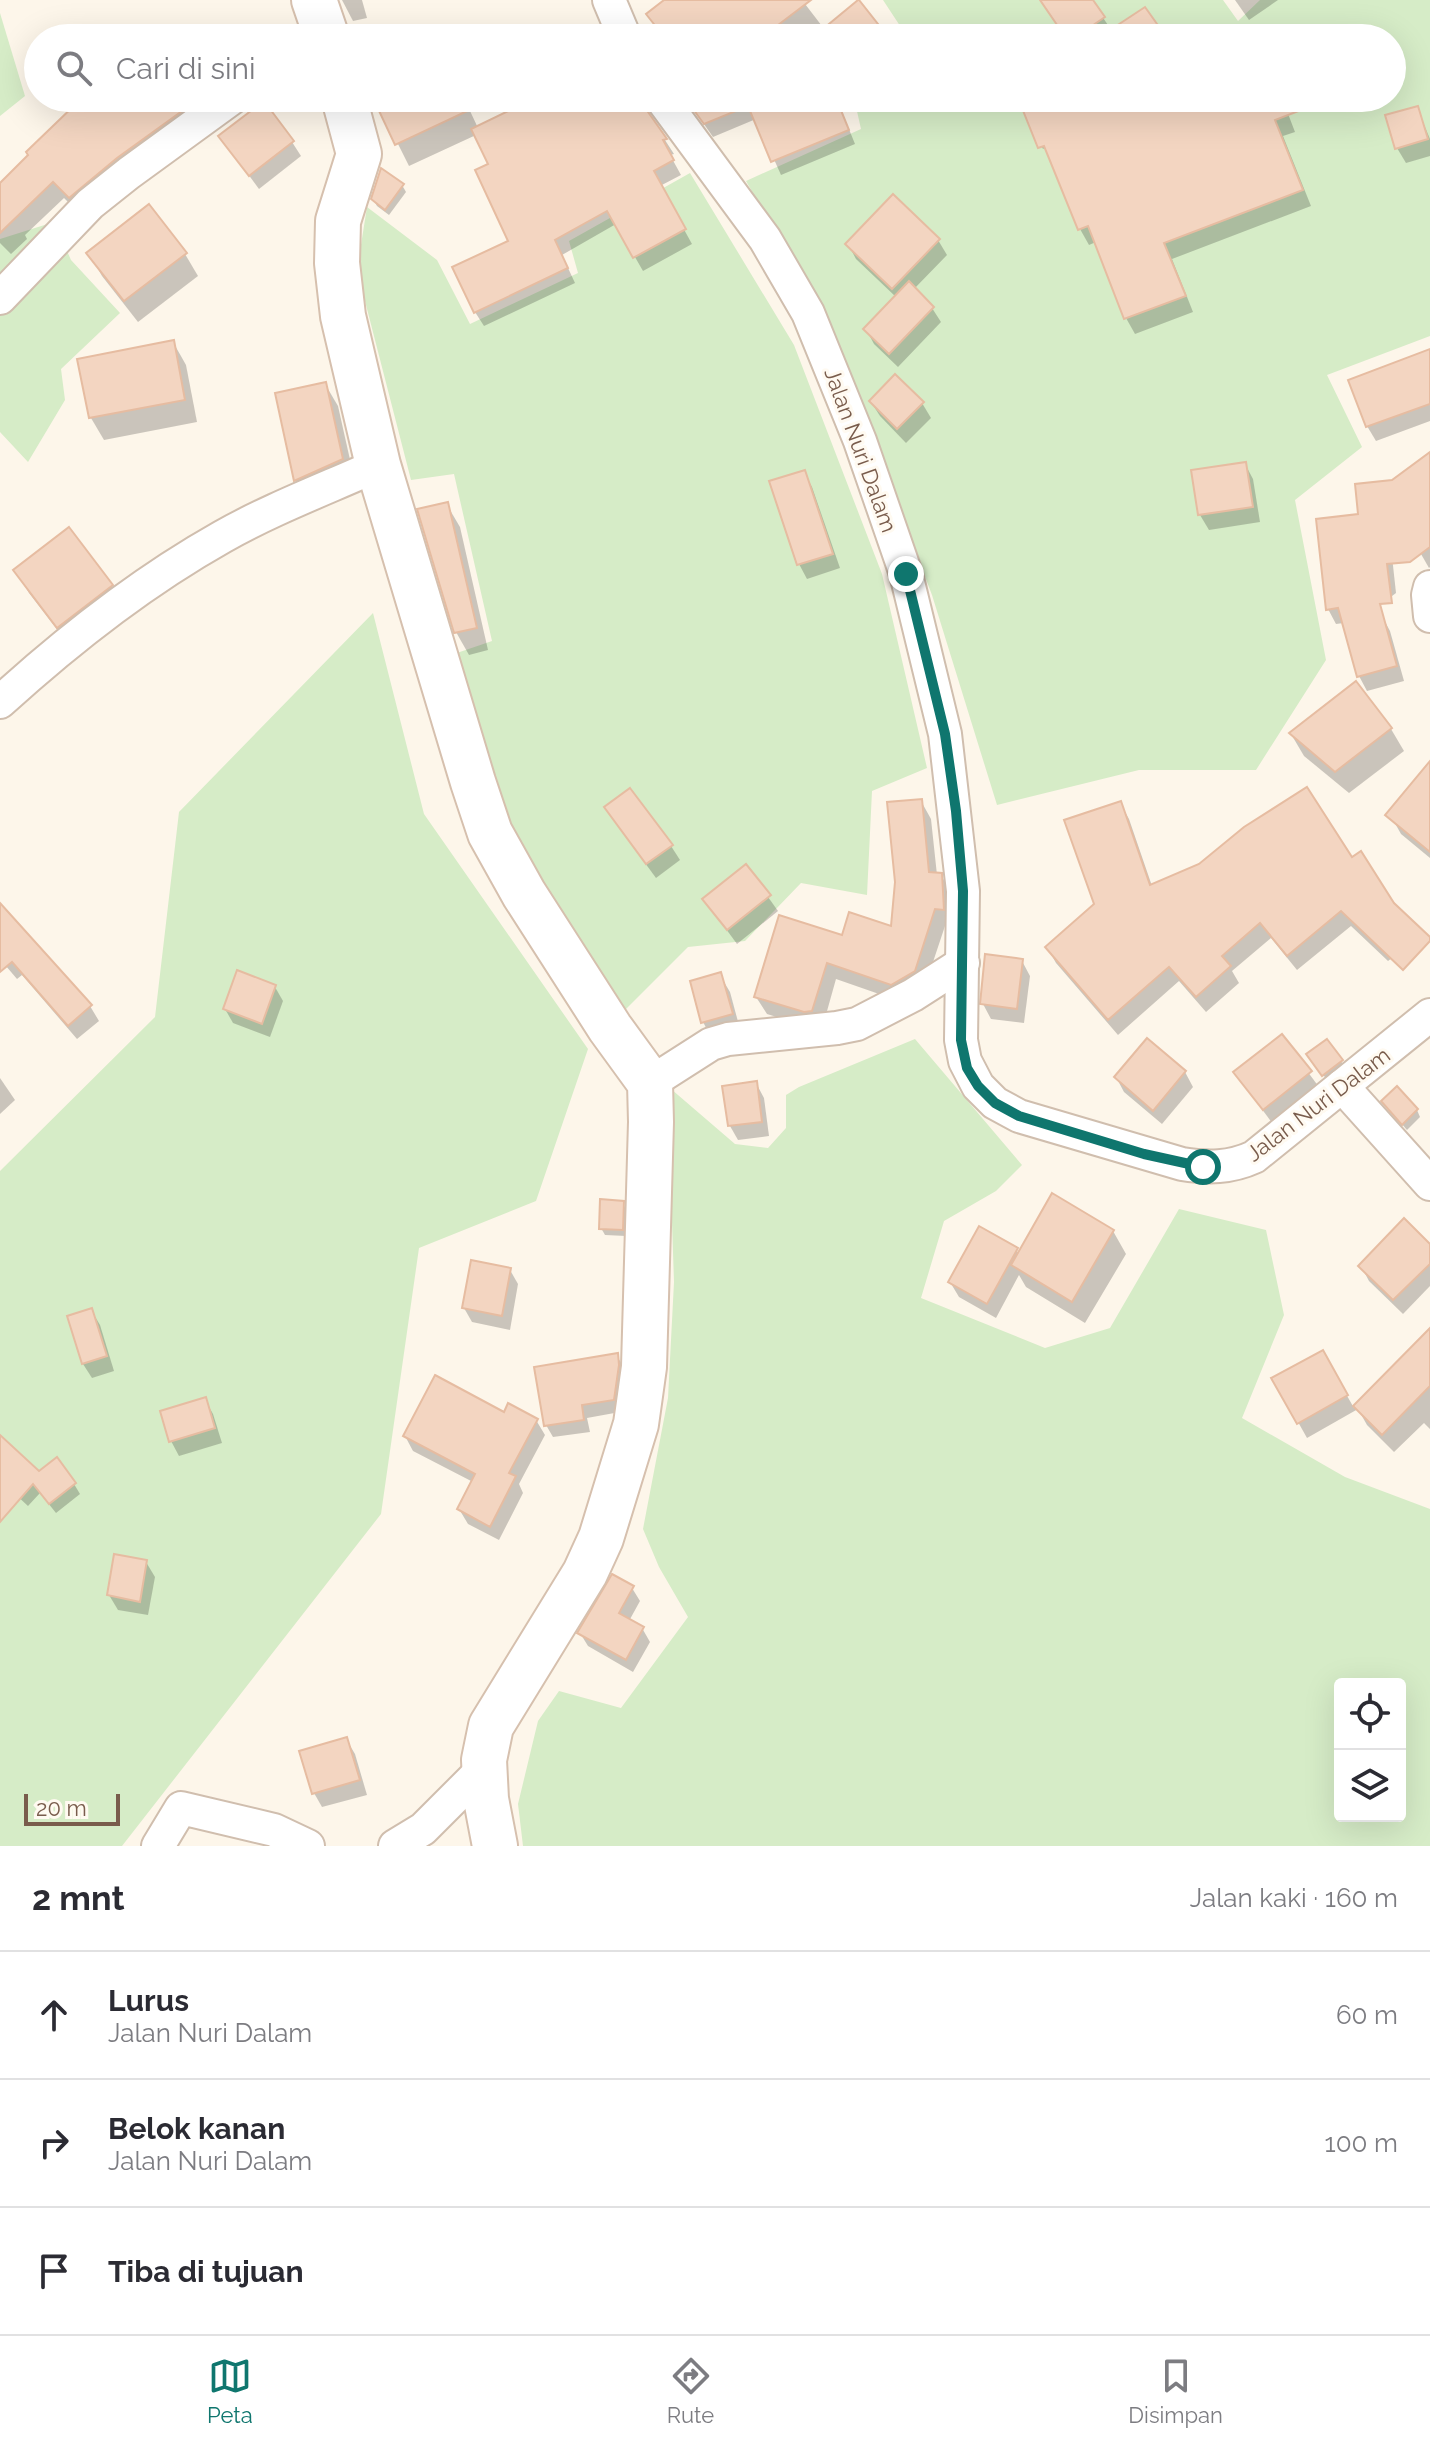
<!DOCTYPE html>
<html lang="id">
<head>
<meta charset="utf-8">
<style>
	:root { --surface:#fff; --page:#f7f7f7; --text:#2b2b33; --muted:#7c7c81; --line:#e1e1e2; --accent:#0f766e }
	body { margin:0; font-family:Raleway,sans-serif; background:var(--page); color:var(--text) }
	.controls { position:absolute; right:24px; bottom:24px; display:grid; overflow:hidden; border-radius:8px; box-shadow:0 8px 32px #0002 }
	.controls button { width:72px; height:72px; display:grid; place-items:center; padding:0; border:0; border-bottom:2px solid var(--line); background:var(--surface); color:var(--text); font:40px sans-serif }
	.scale { position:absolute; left:24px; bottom:20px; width:96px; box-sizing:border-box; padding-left:8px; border:4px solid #795c4c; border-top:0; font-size:22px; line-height:28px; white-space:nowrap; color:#795c4c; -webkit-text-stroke:6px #fffaf1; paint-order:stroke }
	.stop { position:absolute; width:24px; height:24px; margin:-18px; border:6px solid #0f766e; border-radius:50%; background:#fff }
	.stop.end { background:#0f766e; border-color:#fff; box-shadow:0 2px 8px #0008 }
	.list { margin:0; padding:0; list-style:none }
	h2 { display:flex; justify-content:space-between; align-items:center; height:104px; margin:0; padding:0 32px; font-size:34px }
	h2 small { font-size:26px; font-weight:400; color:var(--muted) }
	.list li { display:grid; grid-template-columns:52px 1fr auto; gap:24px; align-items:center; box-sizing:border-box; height:128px; padding:0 32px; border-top:2px solid var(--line) }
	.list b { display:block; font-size:30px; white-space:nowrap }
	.list p { margin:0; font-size:26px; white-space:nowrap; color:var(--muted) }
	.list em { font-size:26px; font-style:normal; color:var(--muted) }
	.icon { flex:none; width:44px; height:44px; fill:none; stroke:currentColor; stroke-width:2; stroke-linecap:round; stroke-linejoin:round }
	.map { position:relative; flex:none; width:1430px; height:1846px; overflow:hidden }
	.search { position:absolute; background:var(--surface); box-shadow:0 8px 32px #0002; left:24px; right:24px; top:24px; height:88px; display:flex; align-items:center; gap:20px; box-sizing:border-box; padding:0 28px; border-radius:44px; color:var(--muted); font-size:30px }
	.sheet { height:488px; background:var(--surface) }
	nav { display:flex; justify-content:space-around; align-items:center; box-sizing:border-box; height:112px; border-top:2px solid var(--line); background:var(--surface); font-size:22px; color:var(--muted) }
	nav a { display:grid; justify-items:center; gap:4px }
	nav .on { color:var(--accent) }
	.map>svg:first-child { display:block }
	.green { fill:#d6ecc7; fill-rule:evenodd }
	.shadow { fill:#0003 }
	.building { fill:#f3d5c1; stroke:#e6bca1; stroke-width:2 }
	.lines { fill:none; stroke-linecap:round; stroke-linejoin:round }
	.street-casing { stroke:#d0beae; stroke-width:36 }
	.secondary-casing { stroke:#d6c0ae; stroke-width:48 }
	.street { stroke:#fff; stroke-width:32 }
	.secondary { stroke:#fff; stroke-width:44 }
	.route { stroke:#0f766e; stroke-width:10 }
	.labels { text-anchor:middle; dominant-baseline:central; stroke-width:6; stroke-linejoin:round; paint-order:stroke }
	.street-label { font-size:22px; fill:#795c4c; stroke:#fffaf1 }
</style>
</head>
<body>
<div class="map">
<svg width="1430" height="1846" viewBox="0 0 1430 1846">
	<rect width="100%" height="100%" fill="#fdf6ea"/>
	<!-- green -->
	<g class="green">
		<path d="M 883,0 L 1223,0 L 1238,21 L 1260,0 L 1430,0 L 1430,336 L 1327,375 L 1362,447 L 1295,500 L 1326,660 L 1256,770 L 1139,770 L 997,805 L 932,595 L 871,434 L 817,304 L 746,181 L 861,129 L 854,98 L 1392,98 L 1392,38 L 908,38 Z"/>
		<path d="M 0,13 L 25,96 L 0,116 Z"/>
		<path d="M 690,173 L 794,345 L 882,574 L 927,768 L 872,791 L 867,895 L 801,883 L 745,941 L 688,947 L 622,1013 L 507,830 L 451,655 L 492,641 L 454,474 L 411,480 L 357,270 L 367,207 L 437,260 L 470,324 L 578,273 L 569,241 Z"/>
		<path d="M 54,222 L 71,260 L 120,313 L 61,369 L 65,400 L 28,462 L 0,432 L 0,239 Z"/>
		<path d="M 373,613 L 424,814 L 588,1049 L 536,1201 L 419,1248 L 381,1514 L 122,1846 L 0,1846 L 0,1171 L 155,1017 L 179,812 Z"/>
		<path d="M 915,1039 L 1022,1165 L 996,1191 L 944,1221 L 921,1298 L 1045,1348 L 1110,1328 L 1179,1209 L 1266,1230 L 1284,1315 L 1242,1418 L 1345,1477 L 1430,1509 L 1430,1846 L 523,1846 L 518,1804 L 538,1721 L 559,1691 L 621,1708 L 688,1617 L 659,1567 L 643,1529 L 668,1398 L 674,1282 L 670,1163 L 671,1089 L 735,1144 L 768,1148 L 786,1128 L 786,1095 L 799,1087 ZM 1340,1684 L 1400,1684 L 1400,1816 L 1340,1816 Z"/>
	</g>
	<!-- shadow -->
	<g class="shadow">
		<path d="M 342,0 L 362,0 L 367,18 L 353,21 Z"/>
		<path d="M 667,0 L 802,0 L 825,30 L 887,38 L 664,38 L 648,14 Z"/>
		<path d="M 1042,0 L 1091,0 L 1112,31 L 1164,38 L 1067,38 Z"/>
		<path d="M 1235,0 L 1278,0 L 1249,20 Z"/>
		<path d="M 1317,31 L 1321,38 L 1296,38 Z"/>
		<path d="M 82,98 L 205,98 L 80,214 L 64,198 L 25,235 L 27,239 L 11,254 L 0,243 L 0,184 Z"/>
		<path d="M 375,98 L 464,98 L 478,128 L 525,105 L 521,98 L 631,98 L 643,106 L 674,154 L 670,155 L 681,175 L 660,186 L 692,244 L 643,271 L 616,224 L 562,255 L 575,283 L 484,326 L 475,312 L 511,242 L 491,165 L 476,135 L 409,166 Z"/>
		<path d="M 686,98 L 858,98 L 842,112 L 855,144 L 781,175 L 756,119 L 713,137 Z"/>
		<path d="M 1020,98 L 1282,98 L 1295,132 L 1283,136 L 1311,206 L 1172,259 L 1193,312 L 1135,334 L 1126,318 L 1096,242 L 1089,245 L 1080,229 L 1047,146 L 1043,149 L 1035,134 Z"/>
		<path d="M 1417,108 L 1430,139 L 1430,156 L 1406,163 L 1397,148 L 1387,117 Z"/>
		<path d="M 221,137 L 292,142 L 301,156 L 259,189 Z"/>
		<path d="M 402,185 L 406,192 L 389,215 L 377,206 L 373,199 Z"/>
		<path d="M 938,240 L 947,255 L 914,289 L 932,308 L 941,322 L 898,367 L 874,344 L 866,329 L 896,297 L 856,259 L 848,244 Z"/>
		<path d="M 89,253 L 185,254 L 198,276 L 138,322 L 102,276 Z"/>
		<path d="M 173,342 L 186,365 L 197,422 L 104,440 L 91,418 Z"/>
		<path d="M 1430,351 L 1430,421 L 1376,441 L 1367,426 Z"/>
		<path d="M 325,384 L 338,406 L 355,482 L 309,502 L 296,480 Z"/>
		<path d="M 871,402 L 922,403 L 931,418 L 906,443 L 880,416 Z"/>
		<path d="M 1430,455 L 1430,567 L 1429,568 L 1421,554 L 1394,481 Z"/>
		<path d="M 1245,464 L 1253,479 L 1260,522 L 1209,530 L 1200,515 L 1193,472 Z"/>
		<path d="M 804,472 L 812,487 L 840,568 L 807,579 L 799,564 Z"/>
		<path d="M 447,505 L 460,527 L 488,650 L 469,655 L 456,632 Z"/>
		<path d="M 1389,529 L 1396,593 L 1359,621 L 1336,624 L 1328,609 Z"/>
		<path d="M 16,570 L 112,586 L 124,608 L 72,649 L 29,593 Z"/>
		<path d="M 1382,616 L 1390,631 L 1404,681 L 1367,691 L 1359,676 L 1346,630 Z"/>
		<path d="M 1391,729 L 1404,751 L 1349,793 L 1304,756 L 1291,734 Z"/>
		<path d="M 1430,784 L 1430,858 L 1401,834 L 1392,818 Z"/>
		<path d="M 921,801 L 931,819 L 937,875 L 941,875 L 951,893 L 953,927 L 945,926 L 924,989 L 902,1002 L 836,979 L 822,1029 L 815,1029 L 767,1014 L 756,997 L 843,937 L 892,928 Z"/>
		<path d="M 1120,803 L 1129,819 L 1152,886 L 1352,860 L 1419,937 L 1388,961 L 1351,926 L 1297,970 L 1271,938 L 1232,971 L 1239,983 L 1206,1012 L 1179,981 L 1118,1035 L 1056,963 L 1047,947 L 1096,905 Z"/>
		<path d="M 615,822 L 671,846 L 680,860 L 656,878 Z"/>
		<path d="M 746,866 L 778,911 L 737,944 L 704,899 Z"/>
		<path d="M 0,919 L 90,1006 L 99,1021 L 77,1039 L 22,975 L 17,979 L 0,959 Z"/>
		<path d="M 1022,961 L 1030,976 L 1024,1023 L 991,1019 L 983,1004 Z"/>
		<path d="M 721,977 L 730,992 L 740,1029 L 711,1037 L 703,1022 Z"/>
		<path d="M 275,987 L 283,1001 L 270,1037 L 233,1023 L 225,1009 Z"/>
		<path d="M 1281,1036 L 1319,1087 L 1273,1124 L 1235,1073 Z"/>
		<path d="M 1341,1061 L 1345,1068 L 1328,1081 L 1313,1062 Z"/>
		<path d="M 1185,1072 L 1193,1087 L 1162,1124 L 1124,1092 L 1116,1077 Z"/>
		<path d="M 0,1078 L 15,1100 L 0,1114 Z"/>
		<path d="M 756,1083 L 764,1098 L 769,1136 L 738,1140 L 730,1126 Z"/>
		<path d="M 1388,1108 L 1417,1110 L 1420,1117 L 1407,1130 Z"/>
		<path d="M 623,1203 L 626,1210 L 626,1236 L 605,1235 L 601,1228 Z"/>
		<path d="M 1113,1231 L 1126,1254 L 1085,1323 L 1026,1287 L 1019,1275 L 996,1318 L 959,1297 L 950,1282 L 1016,1250 L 1019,1254 Z"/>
		<path d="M 1430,1246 L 1430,1286 L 1403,1314 L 1369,1281 L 1361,1266 Z"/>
		<path d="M 510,1270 L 518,1284 L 510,1330 L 472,1322 L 464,1308 Z"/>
		<path d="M 91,1310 L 100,1325 L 114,1371 L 92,1378 L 83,1364 L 69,1317 Z"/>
		<path d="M 1423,1338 L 1430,1344 L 1430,1429 L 1424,1423 L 1394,1452 L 1367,1425 L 1358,1409 L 1307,1438 L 1274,1379 L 1322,1352 L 1354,1408 Z"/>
		<path d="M 616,1355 L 624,1367 L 620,1412 L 587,1418 L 590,1432 L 553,1437 L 546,1425 Z"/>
		<path d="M 205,1400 L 213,1414 L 222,1443 L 179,1456 L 171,1441 Z"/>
		<path d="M 505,1414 L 536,1420 L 545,1435 L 519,1484 L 523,1493 L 499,1540 L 468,1524 L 459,1509 L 473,1482 L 413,1451 L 405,1436 Z"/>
		<path d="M 0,1438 L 39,1474 L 74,1484 L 80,1494 L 56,1513 L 40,1493 L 28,1506 L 0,1480 Z"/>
		<path d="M 146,1562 L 155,1577 L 148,1615 L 118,1610 L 109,1595 Z"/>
		<path d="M 632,1588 L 640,1601 L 629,1621 L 642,1628 L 650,1642 L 633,1672 L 588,1646 L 580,1633 Z"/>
		<path d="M 346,1739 L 355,1754 L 367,1795 L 322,1807 L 314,1793 Z"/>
	</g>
	<!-- building -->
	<g class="building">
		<path d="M 664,0 L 811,0 L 761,38 L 665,38 L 646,14 Z"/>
		<path d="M 859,0 L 889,38 L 812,38 L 858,0 Z"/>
		<path d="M 1040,0 L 1093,0 L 1105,17 L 1074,38 L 1066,38 Z"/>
		<path d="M 1145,7 L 1167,38 L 1098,38 Z"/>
		<path d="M 82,98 L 200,98 L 117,158 L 69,198 L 53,182 L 0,233 L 0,183 L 28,155 L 26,152 Z"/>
		<path d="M 373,98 L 495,98 L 395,145 Z"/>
		<path d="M 535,98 L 642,98 L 646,109 L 667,139 L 663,140 L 674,160 L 654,171 L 686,229 L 633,258 L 607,211 L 555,240 L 568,268 L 474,313 L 452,267 L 508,241 L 475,170 L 488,164 L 471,129 Z"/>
		<path d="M 685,98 L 836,98 L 849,130 L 771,162 L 748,106 L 704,124 Z"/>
		<path d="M 1018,98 L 1327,98 L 1327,100 L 1275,120 L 1303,190 L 1164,243 L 1186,296 L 1124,319 L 1088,226 L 1078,230 L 1044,146 L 1038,148 Z"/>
		<path d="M 264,101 L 294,141 L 249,176 L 218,136 Z"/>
		<path d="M 1418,106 L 1428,139 L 1395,149 L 1385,115 Z"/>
		<path d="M 381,168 L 404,184 L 385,210 L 371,199 Z"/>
		<path d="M 893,194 L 940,239 L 892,289 L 845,244 Z"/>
		<path d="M 149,204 L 187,253 L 124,301 L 86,253 Z"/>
		<path d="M 909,281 L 934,307 L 889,354 L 863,329 Z"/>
		<path d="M 174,340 L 185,400 L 89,418 L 77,359 Z"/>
		<path d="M 1430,349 L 1430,404 L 1366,427 L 1348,380 Z"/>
		<path d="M 895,374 L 924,402 L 897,429 L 869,401 Z"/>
		<path d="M 326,382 L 343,459 L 294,481 L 275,393 Z"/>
		<path d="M 1430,452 L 1430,547 L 1410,562 L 1387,564 L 1392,603 L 1380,604 L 1397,666 L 1357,677 L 1338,608 L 1326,610 L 1316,519 L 1358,514 L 1355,484 L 1392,480 Z"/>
		<path d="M 1246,462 L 1253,507 L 1198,515 L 1191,470 Z"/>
		<path d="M 805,470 L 833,554 L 797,565 L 769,481 Z"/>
		<path d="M 448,502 L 477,628 L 454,633 L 417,509 Z"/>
		<path d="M 69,527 L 113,585 L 57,628 L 13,570 Z"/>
		<path d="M 1356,681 L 1392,728 L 1335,772 L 1289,733 Z"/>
		<path d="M 1430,761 L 1430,852 L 1385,815 Z"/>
		<path d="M 1307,787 L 1352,857 L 1361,851 L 1394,903 L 1430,937 L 1430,941 L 1403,970 L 1341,911 L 1287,956 L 1260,923 L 1222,956 L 1231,966 L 1196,997 L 1169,967 L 1108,1020 L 1045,947 L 1094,904 L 1064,820 L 1121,801 L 1150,885 L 1199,864 L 1244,827 Z"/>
		<path d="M 630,788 L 673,845 L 646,864 L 604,807 Z"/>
		<path d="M 922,799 L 929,872 L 942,873 L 944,910 L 935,909 L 915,971 L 891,985 L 827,963 L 812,1011 L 804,1012 L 754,997 L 779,915 L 842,935 L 849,912 L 891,926 L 895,882 L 887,802 Z"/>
		<path d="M 746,864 L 771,895 L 727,930 L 702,899 Z"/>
		<path d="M 0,903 L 92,1005 L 68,1026 L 12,962 L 0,972 Z"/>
		<path d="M 985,954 L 1023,959 L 1017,1009 L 980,1004 Z"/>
		<path d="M 237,970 L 276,985 L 262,1024 L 223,1009 Z"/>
		<path d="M 721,972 L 733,1014 L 701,1023 L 690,981 Z"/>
		<path d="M 1282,1034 L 1312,1071 L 1263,1110 L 1233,1072 Z"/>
		<path d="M 1147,1038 L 1186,1071 L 1153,1111 L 1114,1077 Z"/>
		<path d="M 1327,1039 L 1343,1060 L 1322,1076 L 1306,1054 Z"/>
		<path d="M 757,1081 L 762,1122 L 728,1126 L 722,1086 Z"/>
		<path d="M 1397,1086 L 1418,1109 L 1402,1125 L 1381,1101 Z"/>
		<path d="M 1052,1193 L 1114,1230 L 1072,1302 L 1011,1265 Z"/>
		<path d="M 600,1199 L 624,1201 L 623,1230 L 599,1229 Z"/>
		<path d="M 1404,1218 L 1430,1244 L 1430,1264 L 1393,1300 L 1358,1266 Z"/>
		<path d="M 979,1226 L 1018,1248 L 987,1304 L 948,1282 Z"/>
		<path d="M 471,1260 L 511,1268 L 502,1316 L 462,1308 Z"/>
		<path d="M 92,1308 L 107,1356 L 82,1364 L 67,1316 Z"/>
		<path d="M 1430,1328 L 1430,1386 L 1382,1435 L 1353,1406 Z"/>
		<path d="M 1323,1350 L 1348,1395 L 1297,1424 L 1271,1378 Z"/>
		<path d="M 618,1353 L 619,1365 L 614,1400 L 582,1405 L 584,1420 L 544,1426 L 534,1367 Z"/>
		<path d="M 435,1375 L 504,1412 L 508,1403 L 538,1419 L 509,1473 L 516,1476 L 490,1527 L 457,1509 L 475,1474 L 403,1436 Z"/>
		<path d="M 206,1397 L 215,1428 L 169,1442 L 160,1411 Z"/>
		<path d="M 0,1435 L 39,1471 L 57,1457 L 76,1483 L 49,1504 L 33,1484 L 0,1522 Z"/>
		<path d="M 114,1554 L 147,1560 L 140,1602 L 107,1595 Z"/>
		<path d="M 612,1574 L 634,1586 L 619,1613 L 644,1627 L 626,1660 L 577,1633 Z"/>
		<path d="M 347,1737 L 360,1780 L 312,1794 L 299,1751 Z"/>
	</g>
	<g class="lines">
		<!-- street casing -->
		<g class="street-casing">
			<g id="street">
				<path d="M 609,0 L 625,38"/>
				<path d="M 661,98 L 765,239 L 808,313 L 860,441 L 906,574 L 945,734 L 963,891 L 961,1040 L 965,1061 L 978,1086 L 995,1103 L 1019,1116 L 1182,1164 C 1208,1168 1230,1168 1254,1157 L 1430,1015"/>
				<path d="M 0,298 L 90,204 L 129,173 L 232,98"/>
				<path d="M 1430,587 L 1428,595 L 1430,616"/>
				<path d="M 0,702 C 67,641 142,582 222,537 C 269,510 327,488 378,465"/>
				<path d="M 650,1083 L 711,1044 L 728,1039 L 837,1028 L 857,1024 L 913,995 L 963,963"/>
				<path d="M 1342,1086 L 1430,1184"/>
				<path d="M 158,1846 L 181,1808 L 274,1830 L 308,1846"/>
				<path d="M 395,1846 L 423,1829 L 484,1768"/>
			</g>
		</g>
		<!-- secondary casing -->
		<g class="secondary-casing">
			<g id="secondary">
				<path d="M 314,0 L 327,38"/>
				<path d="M 344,98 L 359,154 L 338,221 L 337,263 L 343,316 L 378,465 L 473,782 L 490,833 L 524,894 L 610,1028 L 650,1083 L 651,1122 L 644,1367 L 636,1424 L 601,1538 L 585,1573 L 491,1726 L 484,1760 L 486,1799 L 495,1846"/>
			</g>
		</g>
		<!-- street -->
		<use href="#street" class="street"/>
		<!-- secondary -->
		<use href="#secondary" class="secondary"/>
	</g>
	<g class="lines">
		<!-- route -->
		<path class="route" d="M 906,574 L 945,734 L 956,811 L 963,891 L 961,1040 L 967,1068 L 978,1086 L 995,1103 L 1019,1116 L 1144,1154 L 1203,1167"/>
	</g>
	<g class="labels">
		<!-- street labels -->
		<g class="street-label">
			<text transform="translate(861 450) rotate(70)">Jalan Nuri Dalam</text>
			<text transform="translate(1318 1104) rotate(-37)">Jalan Nuri Dalam</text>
		</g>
	</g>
</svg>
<div class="controls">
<button><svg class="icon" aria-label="locate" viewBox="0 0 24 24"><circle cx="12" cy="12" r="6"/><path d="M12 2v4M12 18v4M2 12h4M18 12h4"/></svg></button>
<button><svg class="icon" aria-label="layers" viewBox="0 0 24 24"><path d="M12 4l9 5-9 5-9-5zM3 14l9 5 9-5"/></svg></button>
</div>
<div class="scale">20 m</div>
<div class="stop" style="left:1203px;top:1167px"></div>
<div class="stop end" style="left:906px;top:574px"></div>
<div class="search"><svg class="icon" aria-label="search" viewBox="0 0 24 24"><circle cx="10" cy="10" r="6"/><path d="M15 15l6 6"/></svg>Cari di sini</div>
</div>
<section class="sheet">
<h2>2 mnt<small>Jalan kaki · 160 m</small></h2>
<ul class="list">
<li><svg class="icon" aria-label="ahead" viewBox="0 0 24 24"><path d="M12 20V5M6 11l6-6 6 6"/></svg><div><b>Lurus</b><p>Jalan Nuri Dalam</p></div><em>60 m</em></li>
<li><svg class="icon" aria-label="right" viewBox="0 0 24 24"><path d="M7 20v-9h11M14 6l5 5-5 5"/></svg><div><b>Belok kanan</b><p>Jalan Nuri Dalam</p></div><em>100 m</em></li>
<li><svg class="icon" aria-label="arrive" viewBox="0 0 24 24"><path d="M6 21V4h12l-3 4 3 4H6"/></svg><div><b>Tiba di tujuan</b></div></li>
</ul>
</section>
<nav>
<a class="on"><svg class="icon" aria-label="map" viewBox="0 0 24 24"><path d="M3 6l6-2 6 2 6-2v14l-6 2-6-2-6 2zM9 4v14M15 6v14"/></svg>Peta</a>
<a><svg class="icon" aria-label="directions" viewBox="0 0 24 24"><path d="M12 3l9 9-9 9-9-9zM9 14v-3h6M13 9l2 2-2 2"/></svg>Rute</a>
<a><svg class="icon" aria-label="saved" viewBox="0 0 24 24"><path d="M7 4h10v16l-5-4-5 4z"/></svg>Disimpan</a>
</nav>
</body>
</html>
